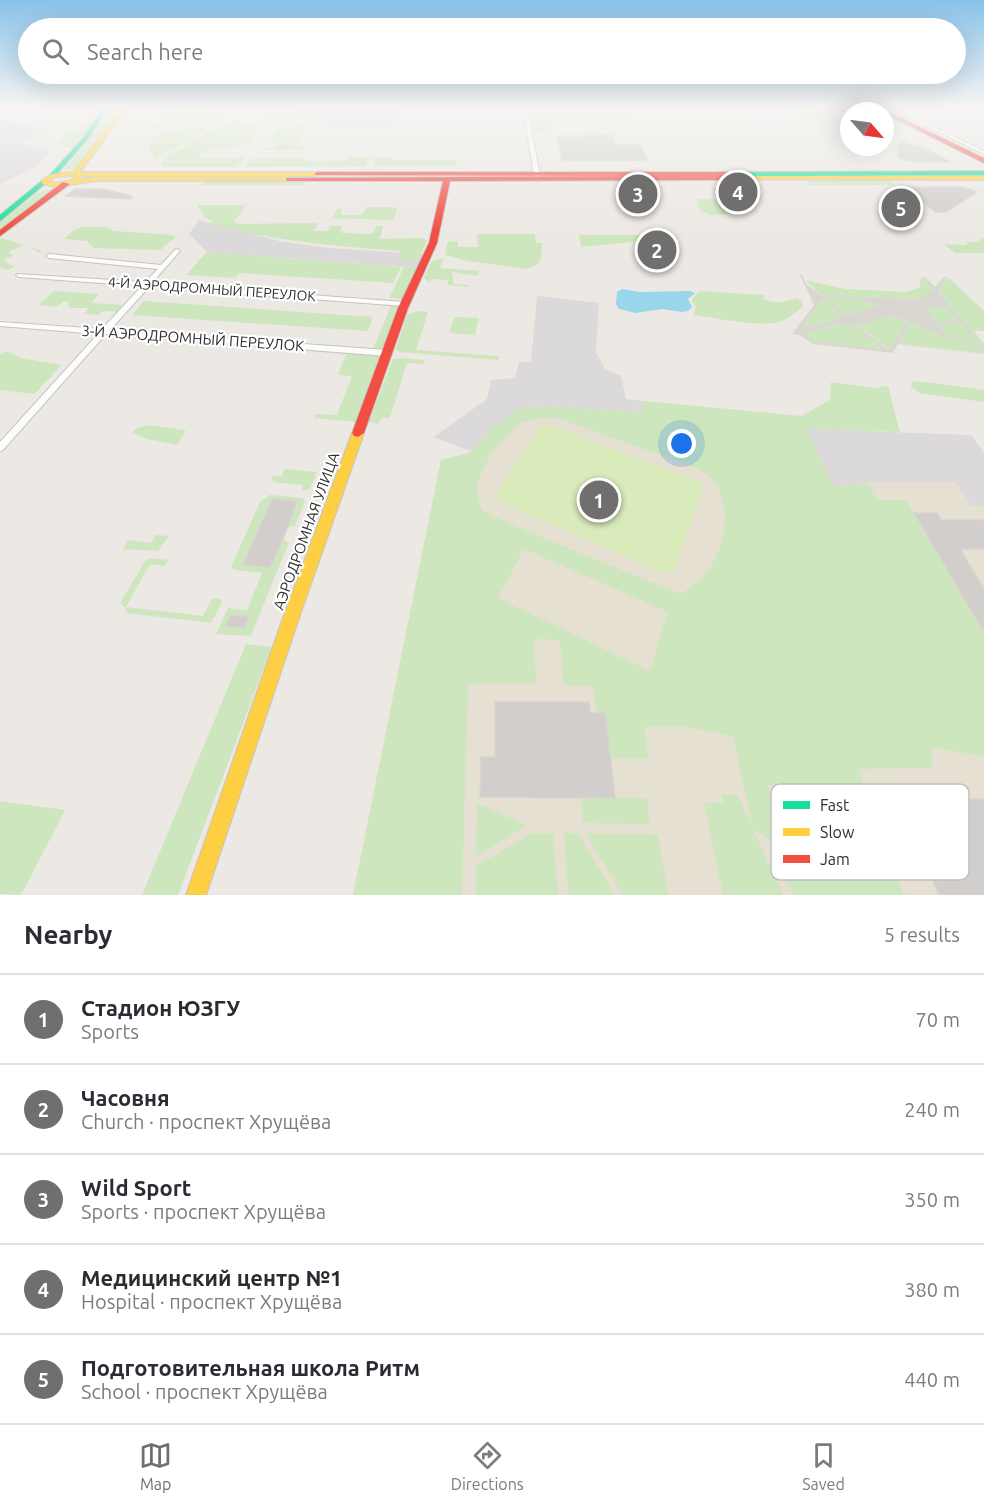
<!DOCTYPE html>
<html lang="en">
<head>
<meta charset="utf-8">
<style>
	:root { --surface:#fff; --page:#f2f2f3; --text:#2b2b33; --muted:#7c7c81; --line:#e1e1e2; --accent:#706f6e }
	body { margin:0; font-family:Ubuntu,sans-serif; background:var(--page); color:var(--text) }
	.compass { position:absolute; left:840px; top:102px; width:54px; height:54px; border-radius:50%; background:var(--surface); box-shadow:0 6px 24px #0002; rotate:118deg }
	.you { position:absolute; left:682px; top:444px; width:21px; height:21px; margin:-15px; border:4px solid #fff; border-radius:50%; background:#1a73e8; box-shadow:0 0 0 9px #1a73e833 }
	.badge { display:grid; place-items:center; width:39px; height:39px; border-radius:50%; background:var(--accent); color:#fff; font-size:20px; font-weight:700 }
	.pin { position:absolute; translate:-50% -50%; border:3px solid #fff; box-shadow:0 2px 6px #0006 }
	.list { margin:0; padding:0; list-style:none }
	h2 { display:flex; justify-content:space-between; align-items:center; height:78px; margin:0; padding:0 24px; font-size:26px }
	h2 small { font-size:20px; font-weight:400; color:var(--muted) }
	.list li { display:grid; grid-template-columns:39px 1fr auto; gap:18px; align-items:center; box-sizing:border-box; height:90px; padding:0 24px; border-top:2px solid var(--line) }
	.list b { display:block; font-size:22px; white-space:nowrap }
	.list p { margin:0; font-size:20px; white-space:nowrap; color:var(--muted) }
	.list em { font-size:20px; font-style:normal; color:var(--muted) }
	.icon { flex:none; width:33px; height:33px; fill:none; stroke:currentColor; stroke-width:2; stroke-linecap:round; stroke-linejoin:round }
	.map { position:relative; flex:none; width:984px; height:895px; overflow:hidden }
	.search { position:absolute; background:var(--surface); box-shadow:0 6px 24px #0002; left:18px; right:18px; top:18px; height:66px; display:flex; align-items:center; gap:15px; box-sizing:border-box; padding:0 21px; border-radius:33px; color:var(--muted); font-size:22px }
	.sheet { height:528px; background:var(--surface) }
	nav { display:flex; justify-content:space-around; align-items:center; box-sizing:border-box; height:84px; border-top:2px solid var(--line); background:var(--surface); font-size:16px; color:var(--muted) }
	nav a { display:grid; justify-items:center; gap:3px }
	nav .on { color:var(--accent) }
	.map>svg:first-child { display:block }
	.industrial { fill:#dcd9db }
	.education { fill:#e6e0d3 }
	.green { fill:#cee6be; fill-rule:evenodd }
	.pitch { fill:#d9eabb }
	.plaza { fill:#dad6d2; fill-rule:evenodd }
	.water { fill:#99d6ec }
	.building { fill:#d1cecb; stroke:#d7d4d0; stroke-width:1.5 }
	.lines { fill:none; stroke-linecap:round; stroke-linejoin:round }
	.street-casing { stroke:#c5c4c5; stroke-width:2 }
	.fast-casing { stroke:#c5c4c5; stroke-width:2 }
	.slow-casing { stroke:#c5c4c5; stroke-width:2 }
	.jam-casing { stroke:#c5c4c5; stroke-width:2 }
	.street { fill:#fcfcfb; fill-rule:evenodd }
	.fast { fill:#16e098; fill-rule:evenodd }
	.slow { fill:#ffcf43; fill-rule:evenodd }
	.jam { fill:#f24e42; fill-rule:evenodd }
	.labels { text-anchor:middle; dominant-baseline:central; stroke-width:4.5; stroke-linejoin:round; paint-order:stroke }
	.far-street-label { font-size:14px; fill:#2e2e2e; stroke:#fff }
	.street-label { font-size:15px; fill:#2e2e2e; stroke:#fff }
	.key { fill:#fff; stroke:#c0c0c0; stroke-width:1.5 }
	.key-label { font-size:16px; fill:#2e2e2e }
</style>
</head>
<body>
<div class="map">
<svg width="984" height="895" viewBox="0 0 984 895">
	<rect width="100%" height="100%" fill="#ece8e4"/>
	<!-- industrial -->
	<g class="industrial">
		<path d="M 280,107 L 359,107 L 405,108 L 404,111 L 399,112 L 271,111 Z"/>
		<path d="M 323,112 L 359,112 L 399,114 L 395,127 L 329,128 L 330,121 L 320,120 Z"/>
		<path d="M 0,119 L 48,131 L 20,143 L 52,152 L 46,155 L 38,166 L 0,184 Z"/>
		<path d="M 199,220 L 279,241 L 329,248 L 423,254 L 416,268 L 207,252 L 189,234 Z"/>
		<path d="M 537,296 L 599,303 L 596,352 L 605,369 L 621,376 L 626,399 L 643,401 L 644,412 L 546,406 L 518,409 L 486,433 L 472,452 L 434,437 L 487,399 L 491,380 L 515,378 L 519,362 L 531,362 Z"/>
		<path d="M 807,429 L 971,435 L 984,453 L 984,506 L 971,506 L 955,482 L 863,482 L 852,486 L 832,485 Z"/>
	</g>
	<!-- education -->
	<path class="education" d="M 643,401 L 801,416 L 832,485 L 852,486 L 863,482 L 955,482 L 971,506 L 984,506 L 984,895 L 353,895 L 441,460 L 472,452 L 486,433 L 518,409 L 546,406 L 643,412 Z"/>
	<!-- green -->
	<g class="green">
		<path d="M 110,107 L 120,107 L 110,124 L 76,169 L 66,170 L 64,169 L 88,141 Z"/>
		<path d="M 186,107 L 207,107 L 211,113 L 208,115 L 224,116 L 228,120 L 214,124 L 216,120 L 193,119 L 151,130 L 146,126 L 168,123 L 162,111 Z"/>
		<path d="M 782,107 L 806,107 L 831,115 L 815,121 L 778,108 Z"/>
		<path d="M 323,112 L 321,118 L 315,120 L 272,119 L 270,122 L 262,122 C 257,129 250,142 248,143 C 229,151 213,141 197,157 L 231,159 L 244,157 L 239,164 L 234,167 L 162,167 L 162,163 L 168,158 L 162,157 C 172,152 183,148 192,142 C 210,132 222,121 244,119 L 246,124 C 256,122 261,118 269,116 C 287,112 306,112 323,112 Z"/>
		<path d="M 624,113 L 629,114 L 634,124 L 553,124 L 550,132 L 531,132 L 530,116 L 533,114 Z"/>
		<path d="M 89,124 L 93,124 L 71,149 L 56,144 L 73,130 Z"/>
		<path d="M 306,126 L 295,147 L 306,147 L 305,150 L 256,150 L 276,147 L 279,142 L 269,142 L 279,127 Z"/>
		<path d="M 191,127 L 206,129 L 186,143 L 155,158 L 148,147 L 153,143 L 150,137 Z"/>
		<path d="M 349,157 L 369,157 L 366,166 L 245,167 L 251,159 L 306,158 L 305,162 L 348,161 Z"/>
		<path d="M 374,157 L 393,157 L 393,161 L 457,160 L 455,166 L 373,166 Z"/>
		<path d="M 808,180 L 889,180 L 894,185 L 811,185 L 806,181 Z"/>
		<path d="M 207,181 L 303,181 L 304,182 L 302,185 L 199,185 Z"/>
		<path d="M 47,189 L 52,190 L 0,232 L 0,222 L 36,194 Z"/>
		<path d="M 699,199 L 723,200 L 725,202 L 721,203 L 727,212 L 732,214 L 712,215 L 701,211 L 697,202 Z"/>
		<path d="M 197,205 L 246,205 L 234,222 L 239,224 L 318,223 L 314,231 L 327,231 L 330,226 L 342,226 L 340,232 L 343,233 L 370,234 L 374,233 L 376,226 L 383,226 L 380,239 L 423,238 L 427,241 L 418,260 L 399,260 L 402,253 L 398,251 C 335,246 272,241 211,224 L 213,221 L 205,218 Z"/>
		<path d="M 367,207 L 393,207 L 397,209 L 394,218 L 391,220 L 333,218 L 337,209 L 342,209 L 341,215 L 361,215 Z"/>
		<path d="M 82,227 L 107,227 L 114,231 L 173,235 L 175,238 L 160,250 L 94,248 L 87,241 L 64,239 L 74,230 Z"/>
		<path d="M 477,234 L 535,234 L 536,243 L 542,243 C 542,257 542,264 528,269 L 468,261 L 445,255 L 448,241 L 458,242 L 458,247 L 478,247 Z"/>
		<path d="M 579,235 L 649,235 L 651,240 L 581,247 Z"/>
		<path d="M 2,238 L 42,251 L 40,253 L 25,245 L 8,252 L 13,256 L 3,260 L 14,267 L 7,270 L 0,267 L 0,239 Z"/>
		<path d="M 984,238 L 984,253 L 955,253 L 944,244 L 968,245 L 966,242 L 976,242 Z"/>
		<path d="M 207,252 L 401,267 L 393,283 L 240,273 L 235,278 L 186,275 Z"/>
		<path d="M 438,259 L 443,259 L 440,268 L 479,271 L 477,276 L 452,272 L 454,284 L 469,285 L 469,287 L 448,285 L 448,280 L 432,279 L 430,283 L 424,278 L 432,261 Z"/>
		<path d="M 404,267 L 418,268 L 405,297 L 401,299 L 389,298 Z"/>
		<path d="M 921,277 L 933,289 L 921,299 L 822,296 L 805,280 L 845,289 L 907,292 L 920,287 Z"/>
		<path d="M 949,278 L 984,311 L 984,331 L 974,331 L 984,344 L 984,349 L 971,338 L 972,330 L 937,289 Z"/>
		<path d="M 54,291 L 99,294 L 91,303 L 122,305 L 116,312 L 103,311 L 99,315 L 84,314 L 89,308 L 69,308 L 71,306 L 67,305 L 69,302 L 63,301 L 57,307 L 38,305 Z"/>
		<path d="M 700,291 L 764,295 L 763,299 C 776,304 783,303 796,298 L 802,301 L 803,306 C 796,312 789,319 779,322 C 759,327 715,318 693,315 L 696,307 L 691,300 Z"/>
		<path d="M 824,298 L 861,299 L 881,306 L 846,315 Z"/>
		<path d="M 822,299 L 842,316 L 835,321 L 800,330 Z"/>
		<path d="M 144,301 L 373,317 L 368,331 L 132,315 Z"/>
		<path d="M 392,303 L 400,304 L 380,353 L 372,352 Z"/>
		<path d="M 923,307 L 948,307 L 961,321 L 935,321 Z"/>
		<path d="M 417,311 L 428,312 L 416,350 L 499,356 L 499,360 L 399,352 L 396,349 L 407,315 Z"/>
		<path d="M 895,315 L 908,322 L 890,350 L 856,324 Z"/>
		<path d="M 454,317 L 479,318 L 475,335 L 449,333 Z"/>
		<path d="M 910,323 L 984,352 L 984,354 L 898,343 Z"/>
		<path d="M 937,323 L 963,323 L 968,329 L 968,337 L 980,349 L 948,337 Z"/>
		<path d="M 835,325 L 853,325 L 884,351 L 814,341 L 802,334 Z"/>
		<path d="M 298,348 L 380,355 L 357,422 L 314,418 L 316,414 L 337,415 L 352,376 L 338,375 L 346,354 L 297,350 Z"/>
		<path d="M 6,351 L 21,358 L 62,365 L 34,394 L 0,390 L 0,354 Z"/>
		<path d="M 402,358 L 425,360 L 424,364 L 407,363 L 390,418 L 381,418 L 378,424 L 369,422 L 393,359 Z"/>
		<path d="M 918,381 L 984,390 L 984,402 L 919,393 L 911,387 L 912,382 Z"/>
		<path d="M 831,382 L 875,388 L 888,386 L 900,432 L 807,429 L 832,485 L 852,486 L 867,482 L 877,500 L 906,500 L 984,632 L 984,757 L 933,747 L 931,768 L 858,769 L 870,803 L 850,803 L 844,786 L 768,785 L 783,839 L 862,841 L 857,823 L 878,823 L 903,893 L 911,895 L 793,895 L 777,863 L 777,855 L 787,852 L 753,829 L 783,895 L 723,895 L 704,803 L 723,803 L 721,795 L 737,795 L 752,825 L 733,736 L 686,727 L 644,727 L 649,759 L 610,759 L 604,713 L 596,713 L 593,686 L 564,685 L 560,640 L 534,639 L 536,683 L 468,684 L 462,895 L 353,895 L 441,460 L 472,452 L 486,433 L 518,409 L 546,406 L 643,412 L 643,401 L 801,416 L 830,400 ZM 537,418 L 557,418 L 694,467 C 699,470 706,473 710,477 C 734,501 726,549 706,573 C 700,581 689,588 681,594 L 524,530 L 483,511 L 477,498 L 477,483 L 492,452 L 520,423 ZM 524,549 L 668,612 L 650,671 L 498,598 Z"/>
		<path d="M 150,425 L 183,430 L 186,431 L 177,445 L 146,439 L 132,432 L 136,428 Z"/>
		<path d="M 285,469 L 317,472 L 310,489 L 301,491 L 303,485 L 273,482 L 272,476 L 281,477 Z"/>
		<path d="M 270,495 L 303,498 L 305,502 L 295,526 L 286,528 L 297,501 L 272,499 L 243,564 L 270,567 L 282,539 L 289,542 L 251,636 L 216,634 L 228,608 L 247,610 L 262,573 L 235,570 L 231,567 L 260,502 Z"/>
		<path d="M 156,535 L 169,536 L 158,551 L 123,549 L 128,540 L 151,543 Z"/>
		<path d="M 150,558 L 168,560 L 165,566 L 150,564 L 126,607 L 203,616 L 212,599 L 220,599 L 222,602 L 211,623 L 127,613 L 125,607 L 120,603 L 145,561 Z"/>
		<path d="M 246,644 L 272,647 L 178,895 L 142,895 Z"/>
		<path d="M 581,798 L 647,798 L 650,824 L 583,823 Z"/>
		<path d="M 0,801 L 65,810 L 21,895 L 0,894 Z"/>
		<path d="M 477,803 L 524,824 L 525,827 L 476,856 Z"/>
		<path d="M 532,833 L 553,833 L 558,895 L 476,895 L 476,866 Z"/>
		<path d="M 564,833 L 578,833 L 615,895 L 568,895 Z"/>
		<path d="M 585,833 L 658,835 L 668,895 L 623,895 Z"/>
	</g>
	<!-- pitch -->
	<path class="pitch" d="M 544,423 L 701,482 L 703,487 L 674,572 L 666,574 L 502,503 L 497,498 L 498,491 Z"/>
	<!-- plaza -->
	<path class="plaza" d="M 799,273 L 802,275 L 806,284 L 822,296 L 921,299 L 933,289 L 922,277 L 925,277 L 935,287 L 944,277 L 948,277 L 937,290 L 972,330 L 971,338 L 984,349 L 984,352 L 910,323 L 899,343 L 984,355 L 898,344 L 893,353 L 813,344 L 800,335 L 792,334 L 814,305 ZM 825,298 L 861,299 L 880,306 L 846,315 ZM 822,299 L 842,316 L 835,321 L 801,329 ZM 924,307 L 948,307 L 960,321 L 935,321 ZM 895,315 L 907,322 L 889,350 L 856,325 ZM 937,323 L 963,323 L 968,329 L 968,337 L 979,348 L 948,337 ZM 835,325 L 853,325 L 883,350 L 814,341 L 803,334 Z"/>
	<!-- water -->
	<path class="water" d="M 622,289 L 639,292 L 690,291 L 695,293 L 688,299 L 692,307 L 688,311 L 682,312 L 662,309 L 636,313 L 619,309 L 616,304 L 617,292 Z"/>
	<!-- building -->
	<g class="building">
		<path d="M 613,135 L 616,145 L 640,145 L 647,160 L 562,161 L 557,136 Z"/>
		<path d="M 901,142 L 925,148 L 950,162 L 918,162 L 901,159 L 898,157 L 898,144 L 901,145 Z"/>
		<path d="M 906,187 L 962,187 L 977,192 L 946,212 L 935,212 Z"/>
		<path d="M 722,188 L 749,188 L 755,196 L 727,196 Z"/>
		<path d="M 75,189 L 104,189 L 132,196 L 131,199 L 66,196 Z"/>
		<path d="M 272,499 L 297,501 L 283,539 L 270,567 L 243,565 Z"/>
		<path d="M 914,513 L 937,513 L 941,520 L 984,520 L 984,549 L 960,549 L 984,589 L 984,632 Z"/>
		<path d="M 231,615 L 249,617 L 244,628 L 226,626 Z"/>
		<path d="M 495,702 L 589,702 L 590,713 L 605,713 L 615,798 L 480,797 L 481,757 L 495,757 Z"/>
		<path d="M 900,799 L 984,799 L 984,895 L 939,895 Z"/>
	</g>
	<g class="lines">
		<!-- street casing -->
		<g class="street-casing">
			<g id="street">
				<path d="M 523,107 L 527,107 L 540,175 L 537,177 L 534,175 Z"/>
				<path d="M 887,107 L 891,107 L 984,151 L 984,154 Z"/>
				<path d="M 177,249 L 180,251 L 179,252 L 152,283 L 404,302 L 408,304 L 404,306 L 149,287 L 110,330 L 387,350 L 391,353 L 387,356 L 106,334 L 3,450 L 0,451 L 0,442 L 98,334 L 0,326 L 0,322 L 102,329 L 142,286 L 19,277 L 16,275 L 17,274 L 145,282 L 158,269 L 49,258 L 46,256 L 49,254 L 161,265 L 175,250 Z"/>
			</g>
		</g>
		<!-- fast casing -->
		<g class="fast-casing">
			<g id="fast">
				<path d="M 103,107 L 109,107 L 88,139 L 53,178 L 49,178 L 49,176 L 84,137 Z"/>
				<path d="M 984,171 L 984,175 L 738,176 L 735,174 L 738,172 Z"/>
				<path d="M 44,179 L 50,180 L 0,221 L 0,215 Z"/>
			</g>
		</g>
		<!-- slow casing -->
		<g class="slow-casing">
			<g id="slow">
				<path d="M 119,107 L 125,107 L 116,124 L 80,172 L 317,172 L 320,174 L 317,176 L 81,176 L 79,179 L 97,177 L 288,177 L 292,179 L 288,181 L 97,181 L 55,187 L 42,184 L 42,180 L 52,174 L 73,172 L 110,124 ZM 74,176 L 72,180 L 55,183 L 50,181 L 56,177 Z"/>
				<path d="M 727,176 L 984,176 L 984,180 L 725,179 L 725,177 Z"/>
				<path d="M 358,429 L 364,433 L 300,615 L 206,895 L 186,895 L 284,615 L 352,433 Z"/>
			</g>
		</g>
		<!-- jam casing -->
		<g class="jam-casing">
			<g id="jam">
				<path d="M 868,107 L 875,107 L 887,111 L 984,158 L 984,163 L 885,114 L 885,111 L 877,111 Z"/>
				<path d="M 738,172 L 740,173 L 740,175 L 728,176 L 731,178 L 727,180 L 450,181 L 437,243 L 408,308 L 364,433 L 358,437 L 354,436 L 352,433 L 398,308 L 429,243 L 443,181 L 288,181 L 286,180 L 286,178 L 644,176 L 315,175 L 315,173 L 317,172 Z"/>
				<path d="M 63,182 L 70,184 L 0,236 L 0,230 Z"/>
			</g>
		</g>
		<!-- street -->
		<use href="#street" class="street"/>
		<!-- fast -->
		<use href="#fast" class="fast"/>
		<!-- slow -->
		<use href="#slow" class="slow"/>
		<!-- jam -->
		<use href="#jam" class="jam"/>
	</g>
	<!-- sky -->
	<linearGradient id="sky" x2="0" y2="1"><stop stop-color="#88c2ea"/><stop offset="0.46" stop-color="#f6f5f3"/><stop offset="1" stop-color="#f6f5f3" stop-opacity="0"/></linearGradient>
	<rect width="984" height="232" fill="url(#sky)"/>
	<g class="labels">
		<!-- far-street labels -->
		<g class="far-street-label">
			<text transform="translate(212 289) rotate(4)">4-Й АЭРОДРОМНЫЙ ПЕРЕУЛОК</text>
		</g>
		<!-- street labels -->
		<g class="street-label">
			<text transform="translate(193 338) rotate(4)">3-Й АЭРОДРОМНЫЙ ПЕРЕУЛОК</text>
			<text transform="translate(306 531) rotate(-70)">АЭРОДРОМНАЯ УЛИЦА</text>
		</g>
	</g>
	<!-- legend -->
	<rect x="771" y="784" width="198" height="96" rx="9" class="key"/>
	<rect x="783" y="801" width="27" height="8" fill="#16e098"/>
	<rect x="783" y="828" width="27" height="8" fill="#ffcf43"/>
	<rect x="783" y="855" width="27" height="8" fill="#f24e42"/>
	<g class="key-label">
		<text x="820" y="811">Fast</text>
		<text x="820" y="838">Slow</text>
		<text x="820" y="865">Jam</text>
	</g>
</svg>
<svg class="compass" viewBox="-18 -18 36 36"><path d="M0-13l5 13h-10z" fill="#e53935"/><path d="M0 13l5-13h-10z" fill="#7c7c81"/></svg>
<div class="you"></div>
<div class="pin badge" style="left:599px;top:500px">1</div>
<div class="pin badge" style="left:657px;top:250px">2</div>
<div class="pin badge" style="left:638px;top:194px">3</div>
<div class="pin badge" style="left:738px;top:192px">4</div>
<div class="pin badge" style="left:901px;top:208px">5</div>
<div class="search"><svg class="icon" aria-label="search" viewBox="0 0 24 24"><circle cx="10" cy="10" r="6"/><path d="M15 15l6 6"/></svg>Search here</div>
</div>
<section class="sheet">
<h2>Nearby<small>5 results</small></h2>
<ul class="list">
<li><span class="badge">1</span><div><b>Стадион ЮЗГУ</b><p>Sports</p></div><em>70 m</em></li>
<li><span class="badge">2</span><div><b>Часовня</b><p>Church · проспект Хрущёва</p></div><em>240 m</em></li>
<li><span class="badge">3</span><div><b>Wild Sport</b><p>Sports · проспект Хрущёва</p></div><em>350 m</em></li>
<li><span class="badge">4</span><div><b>Медицинский центр №1</b><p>Hospital · проспект Хрущёва</p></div><em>380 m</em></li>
<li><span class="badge">5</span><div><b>Подготовительная школа Ритм</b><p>School · проспект Хрущёва</p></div><em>440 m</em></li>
</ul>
</section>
<nav>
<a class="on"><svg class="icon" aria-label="map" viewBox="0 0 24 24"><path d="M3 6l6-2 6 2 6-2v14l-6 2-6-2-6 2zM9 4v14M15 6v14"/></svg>Map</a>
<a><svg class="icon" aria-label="directions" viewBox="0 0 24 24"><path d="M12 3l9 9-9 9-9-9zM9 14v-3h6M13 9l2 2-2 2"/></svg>Directions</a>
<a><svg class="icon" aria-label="saved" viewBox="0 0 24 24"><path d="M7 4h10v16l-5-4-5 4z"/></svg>Saved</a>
</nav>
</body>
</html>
